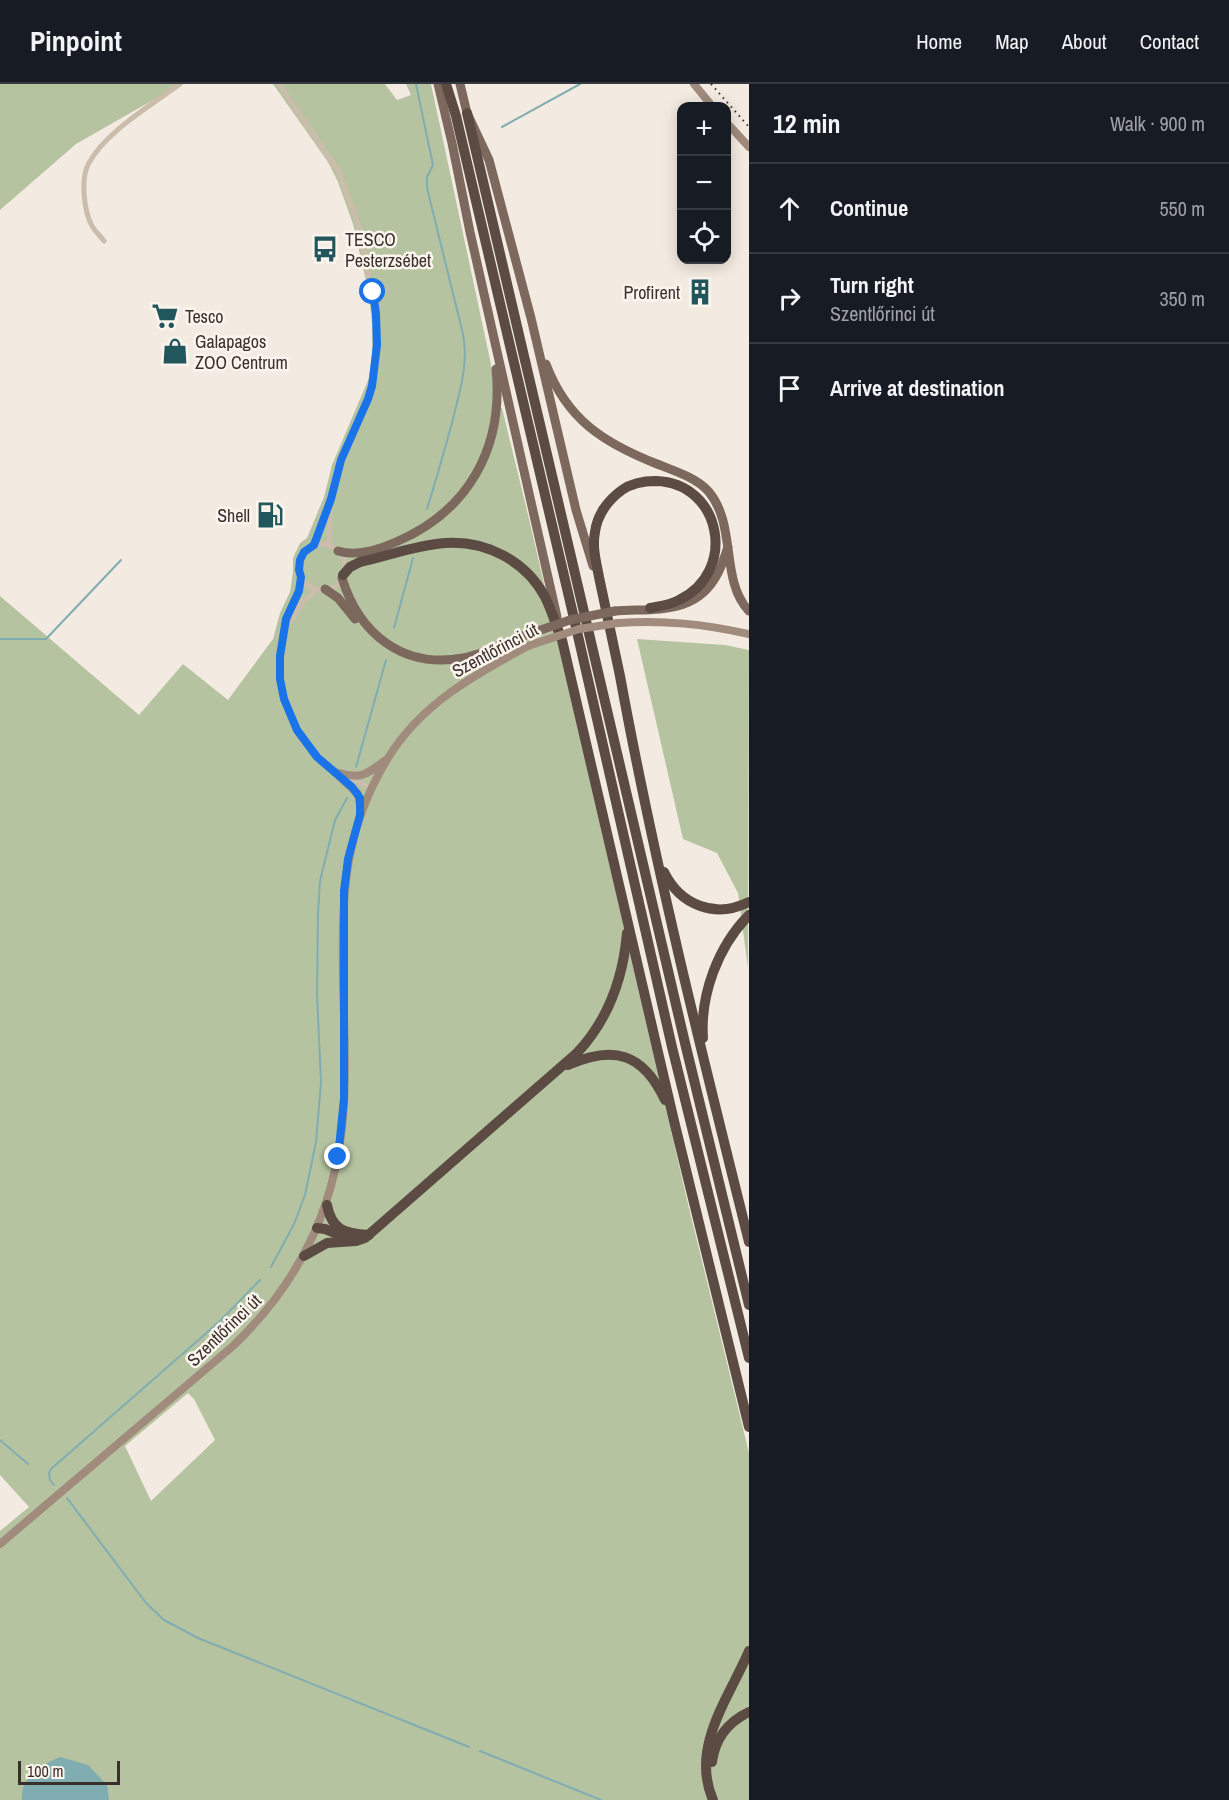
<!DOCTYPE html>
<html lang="en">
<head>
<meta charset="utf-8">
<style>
	:root { --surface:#171b24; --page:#20242c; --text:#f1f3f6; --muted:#9ea1a6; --line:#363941 }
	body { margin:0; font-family:"Archivo Narrow",sans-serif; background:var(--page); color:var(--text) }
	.controls { position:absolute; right:18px; top:18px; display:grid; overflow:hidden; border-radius:12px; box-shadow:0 3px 15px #0003 }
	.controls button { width:54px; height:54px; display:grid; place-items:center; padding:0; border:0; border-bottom:2px solid var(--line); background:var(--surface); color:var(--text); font:30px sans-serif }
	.scale { position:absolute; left:18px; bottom:15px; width:102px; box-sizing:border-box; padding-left:6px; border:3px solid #3a302b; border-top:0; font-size:16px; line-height:21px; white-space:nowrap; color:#3a302b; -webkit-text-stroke:4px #fbf5ee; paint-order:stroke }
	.stop { position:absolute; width:18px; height:18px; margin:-14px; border:4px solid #1a73e8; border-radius:50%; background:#fff }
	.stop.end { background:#1a73e8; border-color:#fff; box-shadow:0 2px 6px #0008 }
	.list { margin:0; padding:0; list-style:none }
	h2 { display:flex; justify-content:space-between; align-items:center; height:78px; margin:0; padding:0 24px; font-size:26px }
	h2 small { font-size:20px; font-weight:400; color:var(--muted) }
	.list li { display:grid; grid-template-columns:39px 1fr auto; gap:18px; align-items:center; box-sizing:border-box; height:90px; padding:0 24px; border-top:2px solid var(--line) }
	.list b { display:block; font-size:22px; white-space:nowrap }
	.list p { margin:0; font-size:20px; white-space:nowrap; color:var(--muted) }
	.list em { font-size:20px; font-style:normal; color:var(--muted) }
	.icon { flex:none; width:33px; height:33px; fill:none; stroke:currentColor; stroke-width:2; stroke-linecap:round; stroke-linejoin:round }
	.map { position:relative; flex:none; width:749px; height:1716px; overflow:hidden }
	header { display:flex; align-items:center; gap:36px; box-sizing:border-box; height:84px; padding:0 30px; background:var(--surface); border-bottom:2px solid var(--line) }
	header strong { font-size:28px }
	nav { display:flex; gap:33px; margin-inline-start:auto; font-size:21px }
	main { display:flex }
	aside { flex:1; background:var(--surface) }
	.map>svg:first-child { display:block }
	.green { fill:#b6c3a0; fill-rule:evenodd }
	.water { fill:#80adb1 }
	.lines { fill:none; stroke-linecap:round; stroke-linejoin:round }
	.stream { stroke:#80adb1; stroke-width:2 }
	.street { stroke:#ccbcac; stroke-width:5 }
	.secondary { stroke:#a08b7d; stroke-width:8 }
	.primary { stroke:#7c685c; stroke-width:9 }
	.highway { stroke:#5b4b42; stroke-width:10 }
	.rail { stroke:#3a302b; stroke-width:2; stroke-dasharray:1.5 4.5; stroke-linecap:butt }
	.secondary-bridge { stroke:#a08b7d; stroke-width:8 }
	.primary-bridge { stroke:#7c685c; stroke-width:9 }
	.route { stroke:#1a73e8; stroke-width:8 }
	.labels { text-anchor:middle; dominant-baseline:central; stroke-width:5; stroke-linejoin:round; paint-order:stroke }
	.poi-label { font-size:18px; fill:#3a302b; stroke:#fbf5ee; text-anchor:start }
	.street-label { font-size:18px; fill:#3a302b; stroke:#fbf5ee }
</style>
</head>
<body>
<header>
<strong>Pinpoint</strong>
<nav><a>Home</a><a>Map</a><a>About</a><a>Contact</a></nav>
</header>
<main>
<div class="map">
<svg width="749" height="1716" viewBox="0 0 749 1716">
	<rect width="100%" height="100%" fill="#f3ebe1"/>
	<!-- green -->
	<g class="green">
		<path d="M 0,0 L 181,0 L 76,60 L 0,126 Z"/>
		<path d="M 273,0 L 385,0 L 397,16 L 411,11 L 406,0 L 431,0 L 492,285 L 494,324 L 502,324 L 529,435 L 688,1120 L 749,1369 L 749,1716 L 0,1716 L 0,1447 L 29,1423 L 0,1391 L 0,512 L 139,631 L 183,580 L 228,616 L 273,555 L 280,529 L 290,508 L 293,488 L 293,474 L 300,459 L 307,454 L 324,413 L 332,381 L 369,294 L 372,271 L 372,240 L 369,210 L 353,140 L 338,98 L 328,78 ZM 188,1309 L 194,1315 L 215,1356 L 151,1417 L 125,1362 Z"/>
		<path d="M 637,555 L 725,561 L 749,566 L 748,884 L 738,809 L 717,769 L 683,755 Z"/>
	</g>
	<!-- water -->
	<path class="water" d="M 60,1673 L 88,1681 L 107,1701 L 109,1716 L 22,1716 C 20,1692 42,1681 60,1673 Z"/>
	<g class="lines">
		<!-- stream -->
		<g class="stream">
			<path d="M 416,0 L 433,81 L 427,93 L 427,104 L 463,250 C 469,281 459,309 452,339 C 444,368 436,396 427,425"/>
			<path d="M 502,43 L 580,0"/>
			<path d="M 394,544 L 413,474"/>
			<path d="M 0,555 L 46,555 L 121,476"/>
			<path d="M 356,683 L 386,576"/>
			<path d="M 271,1183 L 294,1140 L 305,1111 L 316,1058 L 321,998 L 317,910 L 318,829 L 320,797 L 335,736 L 347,714"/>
			<path d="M 0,1356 L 28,1380"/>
			<path d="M 54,1401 L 50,1396 L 49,1389 L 51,1385 L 219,1238 L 260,1196"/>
			<path d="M 67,1414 L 146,1519 L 164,1536 L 198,1554 L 469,1663"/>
			<path d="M 480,1667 L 601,1716"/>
		</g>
		<!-- street -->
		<g class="street">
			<path d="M 279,0 L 339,88 L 358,140 L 376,230 L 377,261 L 372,302 L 368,315 L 341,376 L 331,415 L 314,461"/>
			<path d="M 104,157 C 100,152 95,147 92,142 C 84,127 80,94 89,79 C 105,48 153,20 180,0"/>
			<circle cx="322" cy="483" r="23"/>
			<path d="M 329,461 L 330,422"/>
			<path d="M 301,493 C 301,498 300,503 299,507 C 296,516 290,523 287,533 C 275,577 278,624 307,662 C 316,673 326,683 338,689"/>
			<path d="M 286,542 L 291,537 L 301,520 L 317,505"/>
			<path d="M 347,693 L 372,705"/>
		</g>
		<!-- secondary -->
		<g class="secondary">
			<path d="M 694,0 L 712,22"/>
			<path d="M 726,38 L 749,63"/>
			<path d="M 618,539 C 665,536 703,540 749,550"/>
			<path d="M 335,688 C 361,695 363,693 384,677"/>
			<path d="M 336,689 L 358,710 L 361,727"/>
			<path d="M 0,1460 L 233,1262 C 304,1194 340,1114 344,1016 C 346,977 344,937 343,898 C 342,814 342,748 388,674 C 421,620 474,591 528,562"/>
		</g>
		<!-- primary -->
		<g class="primary">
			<path d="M 438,0 L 452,59 L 470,148 L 557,533"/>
			<path d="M 460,0 L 467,29 L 489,76 L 531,234 L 576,426 L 593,482"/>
			<path d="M 546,280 C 567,336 604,359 657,380 C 675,387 697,394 709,408 C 737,442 720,497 749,527"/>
			<path d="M 338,467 C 357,473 378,466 396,458 C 469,427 504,363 496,285"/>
			<path d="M 342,494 C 359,550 403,585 463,574 C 484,570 504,560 523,552"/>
			<path d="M 325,505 L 338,514 L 355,535"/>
			<path d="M 615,527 C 655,524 696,532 718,489 C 722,481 725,472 728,463"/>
		</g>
		<!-- highway -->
		<g class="highway">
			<path d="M 446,0 L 456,32 L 573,530 L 672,963 L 749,1274"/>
			<path d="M 467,29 L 685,959 L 749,1221"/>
			<path d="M 343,491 L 350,483 L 360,478 C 388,472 416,461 445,459 C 486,456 526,477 545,513 C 552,527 556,542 562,556 L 674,1037 L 749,1343"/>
			<path d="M 650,524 C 660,522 670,521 679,516 C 738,488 722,399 656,397 C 644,397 632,399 622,406 C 608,416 597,431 595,448 C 592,463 596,477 599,493 C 606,526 613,559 620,592 C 655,783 702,970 749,1158"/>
			<path d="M 664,788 C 680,821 715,835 749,818"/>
			<path d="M 703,954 C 700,911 718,862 749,831"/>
			<path d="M 568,981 C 614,961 643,969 665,1016"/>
			<path d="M 327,1121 C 332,1147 345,1149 369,1151"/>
			<path d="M 317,1144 L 325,1145 L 345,1153"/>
			<path d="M 304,1172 L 327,1159 L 356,1157 L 365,1154 L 577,969 C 609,935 623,895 627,849"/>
			<path d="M 712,1678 C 715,1655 728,1638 749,1628"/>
			<path d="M 713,1716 C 690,1663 729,1614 749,1567"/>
		</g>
		<!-- rail -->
		<path class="rail" d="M 711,0 L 749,43"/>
		<!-- secondary-bridge -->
		<path class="secondary-bridge" d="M 528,562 L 579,545 L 618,539"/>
		<!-- primary-bridge -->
		<path class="primary-bridge" d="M 523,552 L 570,536 L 615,527"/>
	</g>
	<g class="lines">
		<!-- route -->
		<path class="route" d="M 338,1073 L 344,1015 L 344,807 L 348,775 L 360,731 L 360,714 L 352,703 L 317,673 L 297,646 L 284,615 L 280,595 L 280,572 L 286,535 L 299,507 L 301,493 L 299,486 L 300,476 L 304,468 L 314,461 L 331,415 L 341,376 L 368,315 L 372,302 L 377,261 L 376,230 L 373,208"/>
	</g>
	<!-- icons -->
	<defs>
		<g id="bus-bare" transform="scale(2.07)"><path d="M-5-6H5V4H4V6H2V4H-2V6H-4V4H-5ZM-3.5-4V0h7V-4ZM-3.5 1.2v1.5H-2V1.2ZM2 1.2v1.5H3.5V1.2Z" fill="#20565c" stroke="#fbf5ee" stroke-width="2.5" paint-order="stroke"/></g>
		<g id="building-bare" transform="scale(2.07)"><path d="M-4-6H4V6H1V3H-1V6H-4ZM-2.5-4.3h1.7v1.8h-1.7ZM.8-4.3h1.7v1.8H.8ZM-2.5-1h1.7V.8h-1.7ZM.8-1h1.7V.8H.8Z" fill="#20565c" stroke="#fbf5ee" stroke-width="2.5" paint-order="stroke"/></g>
		<g id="supermarket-bare" transform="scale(2.07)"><path d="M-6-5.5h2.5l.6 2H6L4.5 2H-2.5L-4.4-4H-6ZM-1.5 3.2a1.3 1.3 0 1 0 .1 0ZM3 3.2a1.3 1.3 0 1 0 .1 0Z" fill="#20565c" stroke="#fbf5ee" stroke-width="2.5" paint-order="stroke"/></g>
		<g id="shop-bare" transform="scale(2.07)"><path d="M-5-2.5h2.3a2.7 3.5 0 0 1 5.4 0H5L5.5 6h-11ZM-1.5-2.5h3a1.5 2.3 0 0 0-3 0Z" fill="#20565c" stroke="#fbf5ee" stroke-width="2.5" paint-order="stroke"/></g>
		<g id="fuel-bare" transform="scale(2.07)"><path d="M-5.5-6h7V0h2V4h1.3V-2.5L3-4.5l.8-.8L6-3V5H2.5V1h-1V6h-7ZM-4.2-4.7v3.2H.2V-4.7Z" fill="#20565c" stroke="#fbf5ee" stroke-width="2.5" paint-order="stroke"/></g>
	</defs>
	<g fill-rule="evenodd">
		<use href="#bus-bare" x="325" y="165"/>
		<use href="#building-bare" x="700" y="208"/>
		<use href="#supermarket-bare" x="165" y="232"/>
		<use href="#shop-bare" x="175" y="267"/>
		<use href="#fuel-bare" x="270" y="431"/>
	</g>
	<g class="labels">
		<!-- poi labels -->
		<g class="poi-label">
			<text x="345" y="155">TESCO<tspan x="345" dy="21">Pesterzsébet</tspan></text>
			<text x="680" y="208" text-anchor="end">Profirent</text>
			<text x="185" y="232">Tesco</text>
			<text x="195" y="257">Galapagos<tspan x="195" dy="21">ZOO Centrum</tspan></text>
			<text x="250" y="431" text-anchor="end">Shell</text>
		</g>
		<!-- street labels -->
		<g class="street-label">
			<text transform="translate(495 566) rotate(-28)">Szentlőrinci út</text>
			<text transform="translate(224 1246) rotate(-44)">Szentlőrinci út</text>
		</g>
	</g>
</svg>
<div class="controls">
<button>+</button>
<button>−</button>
<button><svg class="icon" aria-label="locate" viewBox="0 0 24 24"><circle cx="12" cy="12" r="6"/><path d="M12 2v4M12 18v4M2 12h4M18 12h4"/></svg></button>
</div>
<div class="scale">100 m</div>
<div class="stop" style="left:373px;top:208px"></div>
<div class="stop end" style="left:338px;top:1073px"></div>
</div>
<aside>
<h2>12 min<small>Walk · 900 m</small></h2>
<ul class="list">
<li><svg class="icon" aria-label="ahead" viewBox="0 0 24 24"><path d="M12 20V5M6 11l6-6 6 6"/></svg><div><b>Continue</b></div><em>550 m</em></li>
<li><svg class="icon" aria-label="right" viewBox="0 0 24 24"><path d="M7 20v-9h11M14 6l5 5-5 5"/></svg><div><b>Turn right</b><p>Szentlőrinci út</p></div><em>350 m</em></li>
<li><svg class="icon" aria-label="arrive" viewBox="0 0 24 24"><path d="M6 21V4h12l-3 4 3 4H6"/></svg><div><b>Arrive at destination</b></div></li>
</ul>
</aside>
</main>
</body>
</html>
